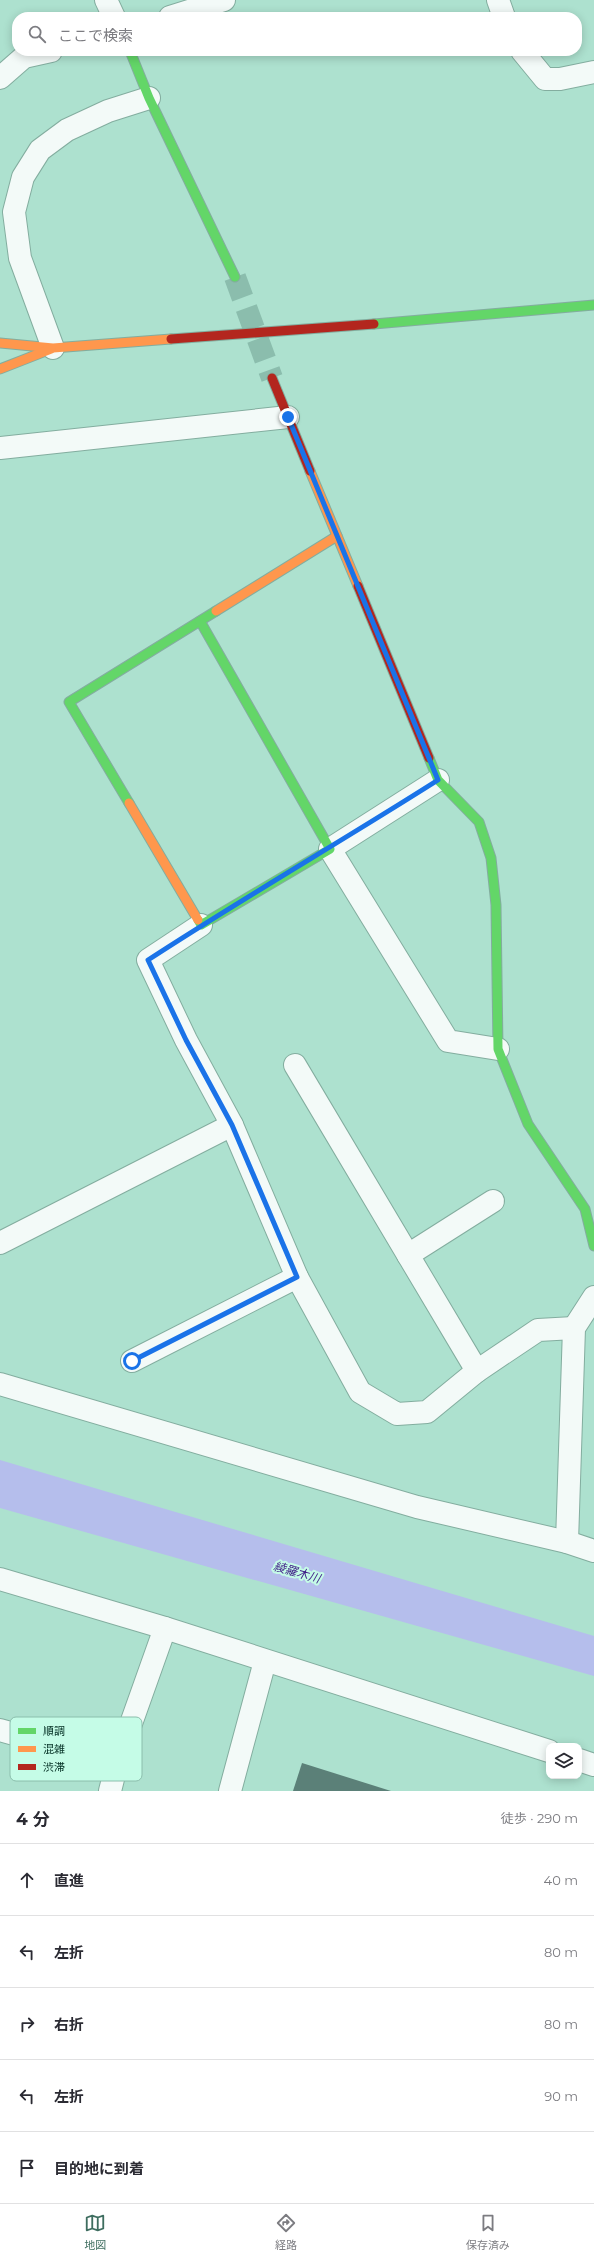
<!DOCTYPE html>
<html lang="ja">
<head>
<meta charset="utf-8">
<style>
	:root { --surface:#fff; --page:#f2f2f3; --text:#2b2b33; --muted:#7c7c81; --line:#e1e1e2; --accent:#3e6d5f }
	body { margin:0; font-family:Montserrat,"Noto Sans JP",sans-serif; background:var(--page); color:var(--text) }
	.controls { position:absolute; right:12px; bottom:12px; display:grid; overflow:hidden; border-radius:8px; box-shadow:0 2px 10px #0003 }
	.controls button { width:36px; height:36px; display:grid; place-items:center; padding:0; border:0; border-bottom:1px solid var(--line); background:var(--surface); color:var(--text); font:20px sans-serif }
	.stop { position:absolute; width:12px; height:12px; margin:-9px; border:3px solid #1a73e8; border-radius:50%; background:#fff }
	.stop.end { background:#1a73e8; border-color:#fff; box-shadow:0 1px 4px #0008 }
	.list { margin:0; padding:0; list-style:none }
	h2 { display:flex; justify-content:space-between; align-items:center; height:52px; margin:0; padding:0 16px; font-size:17px }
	h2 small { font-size:13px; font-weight:400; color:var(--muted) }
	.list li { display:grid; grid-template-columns:26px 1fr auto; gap:12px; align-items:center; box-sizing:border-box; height:72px; padding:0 16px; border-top:1px solid var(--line) }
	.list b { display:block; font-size:15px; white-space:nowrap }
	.list em { font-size:13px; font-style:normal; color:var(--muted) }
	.icon { flex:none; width:22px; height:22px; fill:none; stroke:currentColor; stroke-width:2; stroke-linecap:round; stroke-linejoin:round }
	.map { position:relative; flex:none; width:594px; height:1791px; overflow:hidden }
	.search { position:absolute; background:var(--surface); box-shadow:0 2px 10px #0003; left:12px; right:12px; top:12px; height:44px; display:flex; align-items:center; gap:10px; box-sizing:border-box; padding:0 14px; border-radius:16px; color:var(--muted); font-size:15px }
	.sheet { height:412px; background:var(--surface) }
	nav { display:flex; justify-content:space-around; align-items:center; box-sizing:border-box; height:56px; border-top:1px solid var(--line); background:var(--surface); font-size:11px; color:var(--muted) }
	nav a { display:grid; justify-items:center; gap:2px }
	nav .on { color:var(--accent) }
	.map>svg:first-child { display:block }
	.water { fill:#b5beec }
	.building { fill:#5b8078 }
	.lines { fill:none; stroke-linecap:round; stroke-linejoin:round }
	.secondary-tunnel { stroke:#8bbdad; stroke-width:22; stroke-dasharray:22 11; stroke-linecap:butt }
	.street-casing { stroke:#83ad9f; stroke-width:24 }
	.fast-casing { stroke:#83ad9f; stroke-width:11 }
	.slow-casing { stroke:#83ad9f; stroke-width:11 }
	.jam-casing { stroke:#83ad9f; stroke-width:11 }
	.street { stroke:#f3faf8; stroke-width:22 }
	.fast { stroke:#63d668; stroke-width:9 }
	.slow { stroke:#ff974d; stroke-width:9 }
	.jam { stroke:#b3261e; stroke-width:9 }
	.route { stroke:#1a73e8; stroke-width:5 }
	.labels { text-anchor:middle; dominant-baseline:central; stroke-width:4; stroke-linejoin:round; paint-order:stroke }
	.water-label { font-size:12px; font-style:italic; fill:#401f87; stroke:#c5fce7 }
	.key { fill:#c5fce7; stroke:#8bbeac; stroke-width:1 }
	.key-label { font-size:11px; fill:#032f23 }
</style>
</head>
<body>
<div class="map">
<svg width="594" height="1791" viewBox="0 0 594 1791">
	<rect width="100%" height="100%" fill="#ade1cf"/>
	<!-- water -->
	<path class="water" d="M 0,1460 L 594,1636 L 594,1676 L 0,1508 Z"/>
	<!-- building -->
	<path class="building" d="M 302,1763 L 391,1791 L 293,1791 Z"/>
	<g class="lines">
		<!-- secondary-tunnel -->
		<path class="secondary-tunnel" d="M 235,277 L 272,378"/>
		<!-- street casing -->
		<g class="street-casing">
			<g id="street">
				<path d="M 106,0 L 114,17"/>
				<path d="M 498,0 L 504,17"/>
				<path d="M 170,17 L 224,0"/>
				<path d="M 522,51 L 545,79 L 560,79 L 594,72"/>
				<path d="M 0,78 L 24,57 L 51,51"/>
				<path d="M 53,348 L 20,258 L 14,212 L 23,177 L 40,150 L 67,130 L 108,111 L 149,98"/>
				<path d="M 0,448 L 288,417"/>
				<path d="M 438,780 L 330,849 L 448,1041 L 498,1049"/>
				<path d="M 295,1065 L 477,1371 L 427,1412 L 397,1414 L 360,1392 L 297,1277"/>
				<path d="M 0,1243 L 232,1125 L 186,1040 L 148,960 L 201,925"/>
				<path d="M 408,1255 L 493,1201"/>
				<path d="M 132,1361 L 297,1277 L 232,1125"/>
				<path d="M 477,1371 L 538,1330 L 574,1328"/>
				<path d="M 0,1384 L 417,1507 L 567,1542 L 594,1551"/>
				<path d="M 567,1542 L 574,1328 L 594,1297"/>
				<path d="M 0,1579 L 165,1628 L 549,1751"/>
				<path d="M 0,1730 L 117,1763"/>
				<path d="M 579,1760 L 594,1765"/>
				<path d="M 110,1791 L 117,1763 L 165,1628"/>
				<path d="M 230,1791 L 265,1661"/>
			</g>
		</g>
		<!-- fast casing -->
		<g class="fast-casing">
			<g id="fast">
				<path d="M 130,51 L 149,98 L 235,277"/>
				<path d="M 374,324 L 594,305"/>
				<path d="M 429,758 L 438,780 L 479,822 L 491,858 L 496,905 L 498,1049 L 528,1124 L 585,1209 L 594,1246"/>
				<path d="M 129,803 L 69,702 L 216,611"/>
				<path d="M 198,920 L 201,925 L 330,849 L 200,621"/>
			</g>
		</g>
		<!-- slow casing -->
		<g class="slow-casing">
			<g id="slow">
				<path d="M 0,343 L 53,348 L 171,339"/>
				<path d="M 0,369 L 51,349"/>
				<path d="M 310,471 L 358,586"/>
				<path d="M 216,611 L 337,536"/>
				<path d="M 129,803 L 198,920"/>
			</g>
		</g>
		<!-- jam casing -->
		<g class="jam-casing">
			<g id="jam">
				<path d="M 171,339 L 374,324"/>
				<path d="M 272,378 L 310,471"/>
				<path d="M 358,586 L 429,758"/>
			</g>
		</g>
		<!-- street -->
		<use href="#street" class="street"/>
		<!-- fast -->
		<use href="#fast" class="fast"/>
		<!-- slow -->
		<use href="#slow" class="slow"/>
		<!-- jam -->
		<use href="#jam" class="jam"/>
	</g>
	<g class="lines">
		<!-- route -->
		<path class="route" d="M 132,1361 L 297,1277 L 232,1125 L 186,1040 L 148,960 C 243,898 342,841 438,780 L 288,417"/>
	</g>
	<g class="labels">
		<!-- water labels -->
		<g class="water-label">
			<text transform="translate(297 1572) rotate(16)">綾羅木川</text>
		</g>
	</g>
	<!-- legend -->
	<rect x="10" y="1717" width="132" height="64" rx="6" class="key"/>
	<rect x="18" y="1728" width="18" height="6" fill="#63d668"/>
	<rect x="18" y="1746" width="18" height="6" fill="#ff974d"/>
	<rect x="18" y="1764" width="18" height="6" fill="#b3261e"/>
	<g class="key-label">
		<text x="43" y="1735">順調</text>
		<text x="43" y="1753">混雑</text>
		<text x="43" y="1771">渋滞</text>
	</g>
</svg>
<div class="controls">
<button><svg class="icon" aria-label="layers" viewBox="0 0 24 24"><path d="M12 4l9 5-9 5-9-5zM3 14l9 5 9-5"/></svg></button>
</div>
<div class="stop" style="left:132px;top:1361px"></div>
<div class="stop end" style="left:288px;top:417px"></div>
<div class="search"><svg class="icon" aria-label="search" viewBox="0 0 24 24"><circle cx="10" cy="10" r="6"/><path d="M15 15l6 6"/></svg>ここで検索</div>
</div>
<section class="sheet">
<h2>4 分<small>徒歩 · 290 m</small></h2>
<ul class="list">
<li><svg class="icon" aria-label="ahead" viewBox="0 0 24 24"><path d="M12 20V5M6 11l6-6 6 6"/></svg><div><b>直進</b></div><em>40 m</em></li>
<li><svg class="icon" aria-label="left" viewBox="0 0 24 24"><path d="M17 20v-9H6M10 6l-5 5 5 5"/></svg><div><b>左折</b></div><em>80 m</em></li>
<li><svg class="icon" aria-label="right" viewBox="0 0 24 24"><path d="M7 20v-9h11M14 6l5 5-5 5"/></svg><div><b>右折</b></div><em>80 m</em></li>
<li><svg class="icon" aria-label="left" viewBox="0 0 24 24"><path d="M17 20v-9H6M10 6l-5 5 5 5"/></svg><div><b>左折</b></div><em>90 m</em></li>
<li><svg class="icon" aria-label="arrive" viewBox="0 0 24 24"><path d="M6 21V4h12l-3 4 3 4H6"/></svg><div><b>目的地に到着</b></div></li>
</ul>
</section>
<nav>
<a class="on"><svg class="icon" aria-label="map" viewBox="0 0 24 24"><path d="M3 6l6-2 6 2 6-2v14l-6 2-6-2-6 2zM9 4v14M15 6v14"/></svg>地図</a>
<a><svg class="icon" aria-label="directions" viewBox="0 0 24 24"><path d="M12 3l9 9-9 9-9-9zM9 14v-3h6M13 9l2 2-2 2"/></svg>経路</a>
<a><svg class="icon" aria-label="saved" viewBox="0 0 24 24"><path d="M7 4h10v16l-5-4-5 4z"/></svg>保存済み</a>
</nav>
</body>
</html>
